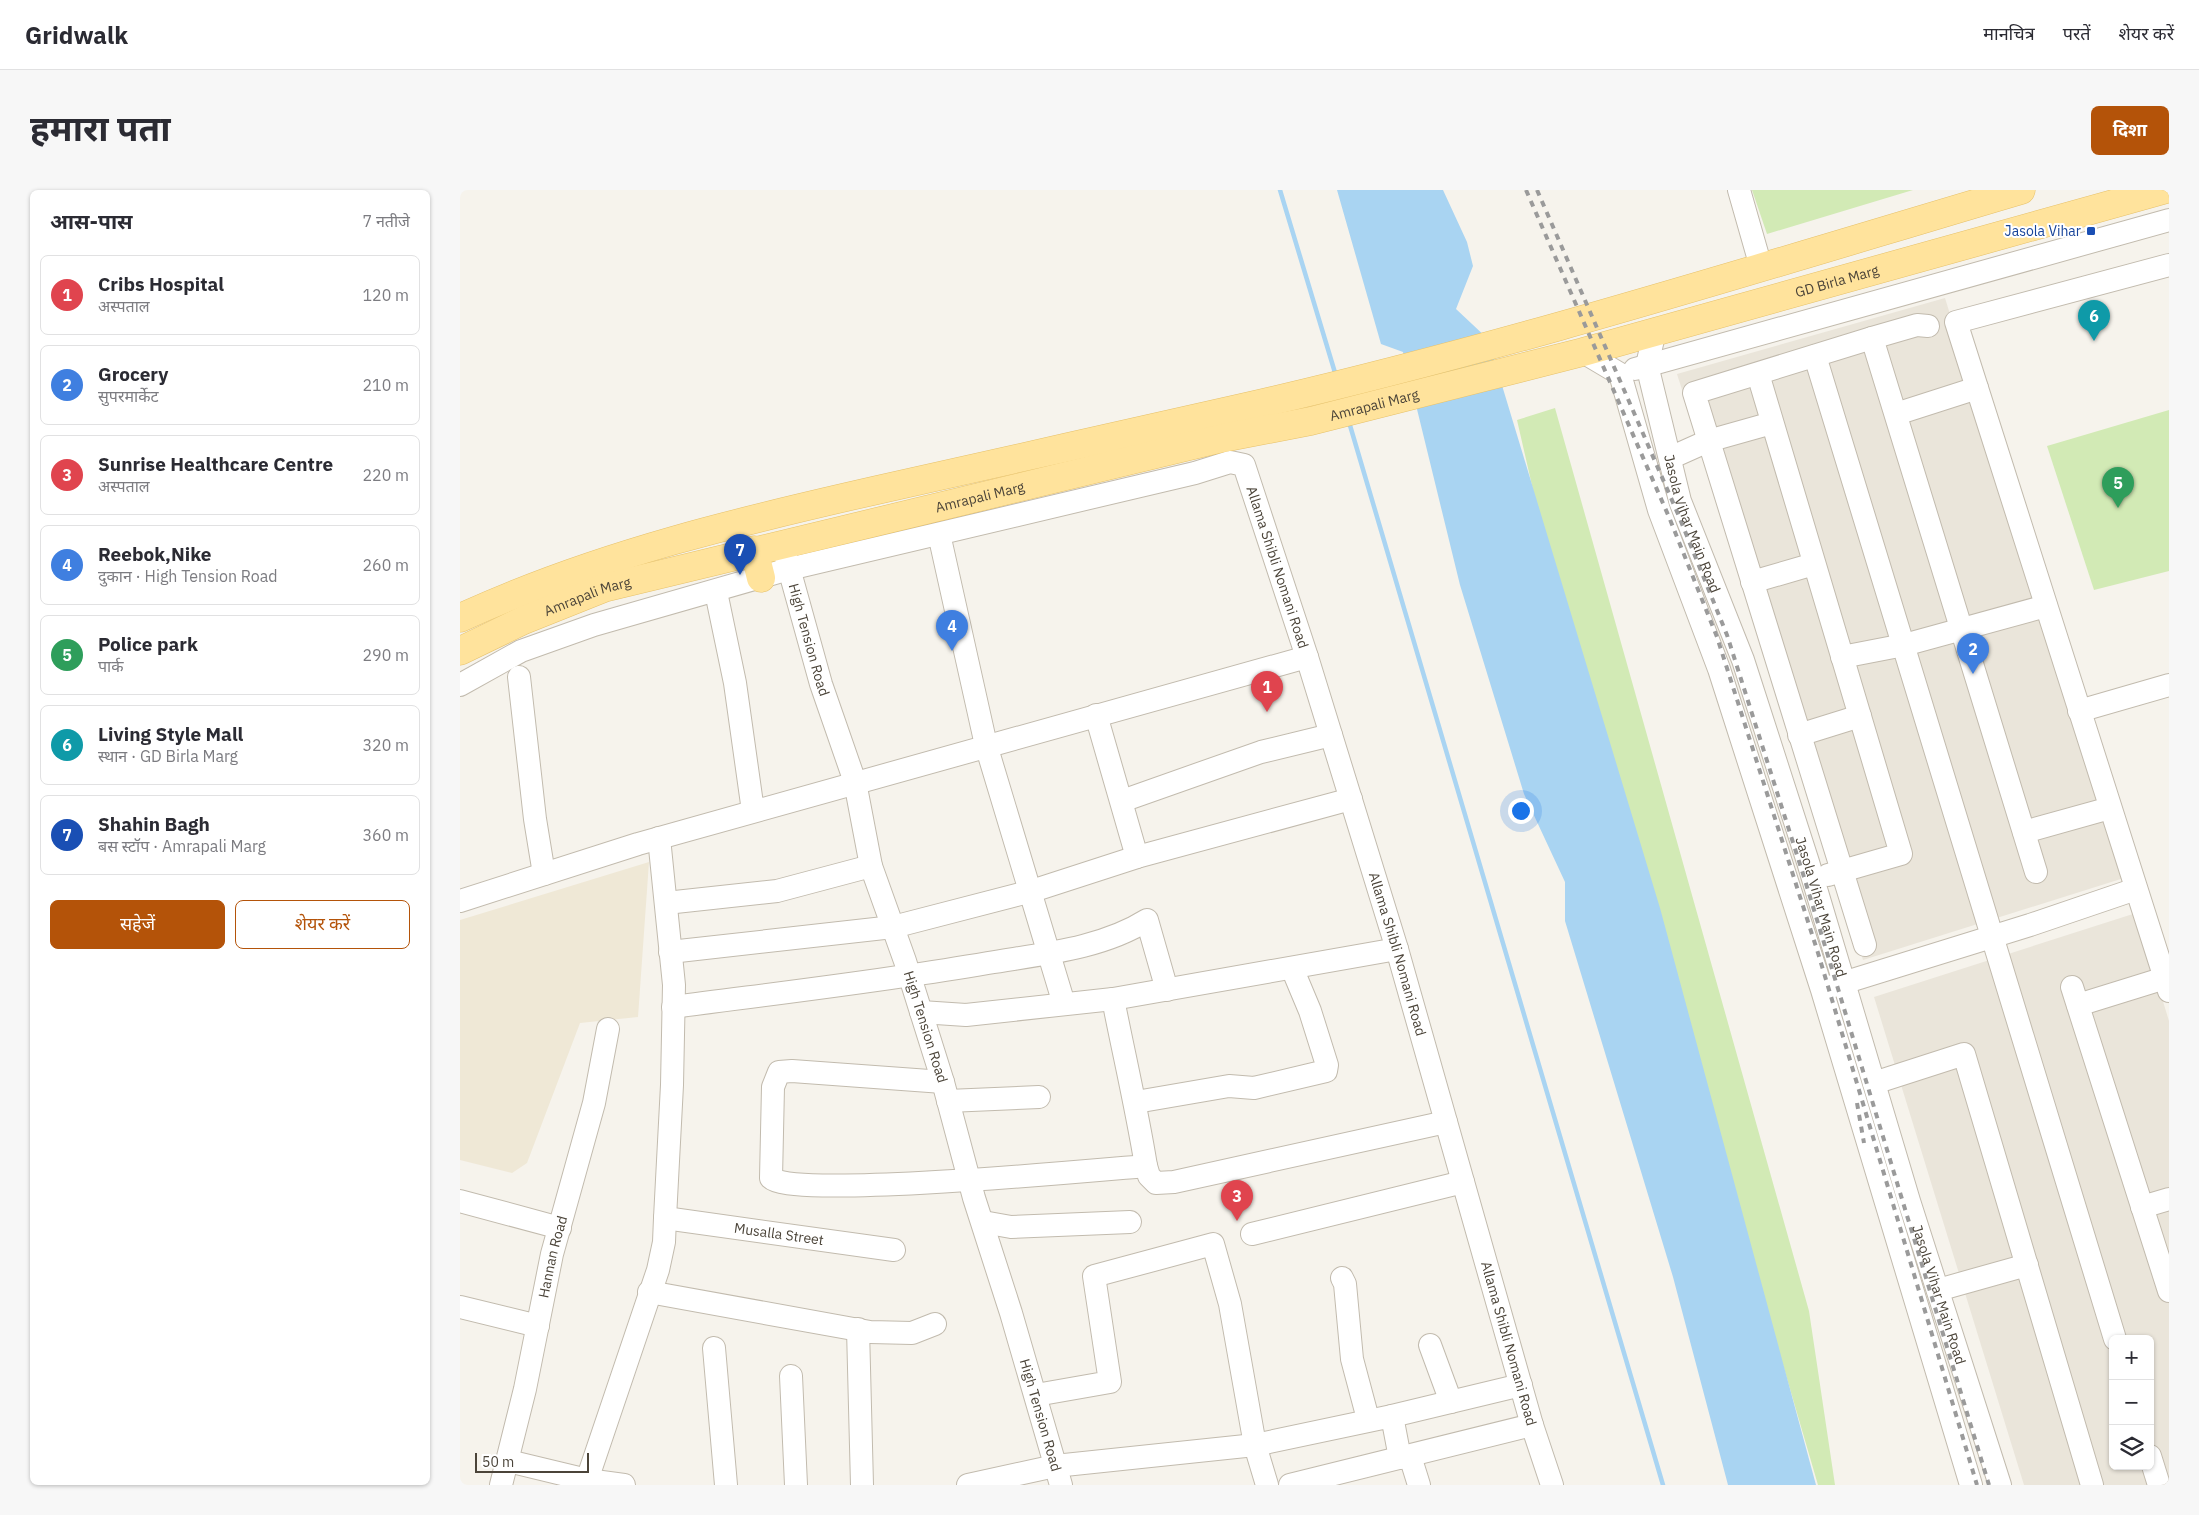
<!DOCTYPE html>
<html lang="hi">
<head>
<meta charset="utf-8">
<style>
	:root { --surface:#fff; --page:#f7f7f7; --text:#2b2b33; --muted:#7c7c81; --line:#e1e1e2; --accent:#b45309 }
	body { margin:0; font-family:"IBM Plex Sans","Noto Sans Devanagari",sans-serif; background:var(--page); color:var(--text) }
	.controls { position:absolute; right:15px; bottom:15px; display:grid; overflow:hidden; border-radius:8px; box-shadow:0 1px 4px #0004 }
	.controls button { width:45px; height:45px; display:grid; place-items:center; padding:0; border:0; border-bottom:1px solid var(--line); background:var(--surface); color:var(--text); font:25px sans-serif }
	.scale { position:absolute; left:15px; bottom:12px; width:114px; box-sizing:border-box; padding-left:5px; border:2px solid #4b4439; border-top:0; font-size:14px; line-height:18px; white-space:nowrap; color:#4b4439; -webkit-text-stroke:4px #fff; paint-order:stroke }
	.you { position:absolute; left:1060px; top:620px; width:18px; height:18px; margin:-12px; border:4px solid #fff; border-radius:50%; background:#1a73e8; box-shadow:0 0 0 8px #1a73e833 }
	.badge { display:grid; place-items:center; width:32px; height:32px; border-radius:50%; background:var(--accent); color:#fff; font-size:16px; font-weight:700 }
	.pin { position:absolute; translate:-50% -41px; filter:drop-shadow(0 1px 2px #0008) }
	.pin::after { content:''; position:absolute; top:26px; width:18px; height:15px; background:inherit; clip-path:polygon(0 0,100% 0,50% 100%) }
	.list { margin:0; padding:0; list-style:none }
	h2 { display:flex; justify-content:space-between; align-items:center; height:65px; margin:0; padding:0 20px; font-size:21px }
	h2 small { font-size:16px; font-weight:400; color:var(--muted) }
	.list li { display:grid; grid-template-columns:32px 1fr auto; gap:15px; align-items:center; box-sizing:border-box; height:80px; margin:0 10px 10px; padding:0 10px; border:1px solid var(--line); border-radius:8px }
	.list b { display:block; font-size:19px; white-space:nowrap }
	.list p { margin:0; font-size:16px; white-space:nowrap; color:var(--muted) }
	.list em { font-size:16px; font-style:normal; color:var(--muted) }
	.actions { display:flex; gap:10px; padding:15px 20px }
	.actions a { flex:1; padding:11px 0; border:1px solid var(--accent); border-radius:8px; text-align:center; font-size:18px; color:var(--accent) }
	.actions .main { background:var(--accent); color:#fff }
	.icon { flex:none; width:28px; height:28px; fill:none; stroke:currentColor; stroke-width:2; stroke-linecap:round; stroke-linejoin:round }
	.map { position:relative; flex:none; width:1709px; height:1295px; overflow:hidden; border-radius:8px }
	header { display:flex; align-items:center; gap:30px; box-sizing:border-box; height:70px; padding:0 25px; background:var(--surface); border-bottom:1px solid var(--line) }
	header strong { font-size:24px }
	nav { display:flex; gap:28px; margin-inline-start:auto; font-size:18px }
	.intro { display:flex; align-items:center; justify-content:space-between; box-sizing:border-box; height:120px; padding:0 30px }
	h1 { margin:0; font-size:35px }
	.button { padding:12px 22px; border-radius:8px; background:var(--accent); color:#fff; font-size:18px; font-weight:700 }
	main { display:flex; gap:30px; padding:0 30px }
	aside { flex:1; background:var(--surface); border-radius:8px; box-shadow:0 1px 4px #0004 }
	.map>svg:first-child { display:block }
	.residential { fill:#eae5da; fill-rule:evenodd }
	.education { fill:#efe8d6 }
	.green { fill:#d2eab5 }
	.water { fill:#a9d4f2 }
	.lines { fill:none; stroke-linecap:round; stroke-linejoin:round }
	.stream { stroke:#a9d4f2; stroke-width:4.5 }
	.minor-casing { stroke:#c2bbae; stroke-width:24 }
	.major-casing { stroke:#e6c16a; stroke-width:29 }
	.minor { stroke:#fff; stroke-width:22 }
	.major { stroke:#ffe39c; stroke-width:28 }
	.rail { stroke:#9a9a9a; stroke-width:4; stroke-dasharray:6 6; stroke-linecap:butt }
	.transit-dot { fill:#1a4fb4; stroke:#fff; stroke-width:2 }
	.labels { text-anchor:middle; dominant-baseline:central; stroke-width:4; stroke-linejoin:round; paint-order:stroke }
	.transit-label { font-size:14px; fill:#164399; stroke:#fff; text-anchor:end }
	.street-label { font-size:14px; fill:#4b4439; stroke:#fff }
</style>
</head>
<body>
<header>
<strong>Gridwalk</strong>
<nav><a>मानचित्र</a><a>परतें</a><a>शेयर करें</a></nav>
</header>
<div class="intro"><h1>हमारा पता</h1><a class="button">दिशा</a></div>
<main>
<aside>
<h2>आस-पास<small>7 नतीजे</small></h2>
<ul class="list">
<li><span class="badge" style="background:#e0444e">1</span><div><b>Cribs Hospital</b><p>अस्पताल</p></div><em>120 m</em></li>
<li><span class="badge" style="background:#3f7fe0">2</span><div><b>Grocery</b><p>सुपरमार्केट</p></div><em>210 m</em></li>
<li><span class="badge" style="background:#e0444e">3</span><div><b>Sunrise Healthcare Centre</b><p>अस्पताल</p></div><em>220 m</em></li>
<li><span class="badge" style="background:#3f7fe0">4</span><div><b>Reebok,Nike</b><p>दुकान · High Tension Road</p></div><em>260 m</em></li>
<li><span class="badge" style="background:#2e9e5b">5</span><div><b>Police park</b><p>पार्क</p></div><em>290 m</em></li>
<li><span class="badge" style="background:#0f9aa8">6</span><div><b>Living Style Mall</b><p>स्थान · GD Birla Marg</p></div><em>320 m</em></li>
<li><span class="badge" style="background:#1a4fb4">7</span><div><b>Shahin Bagh</b><p>बस स्टॉप · Amrapali Marg</p></div><em>360 m</em></li>
</ul>
<div class="actions"><a class="main">सहेजें</a><a>शेयर करें</a></div>
</aside>
<div class="map">
<svg width="1709" height="1295" viewBox="0 0 1709 1295">
	<rect width="100%" height="100%" fill="#f6f3ec"/>
	<!-- residential -->
	<g class="residential">
		<path d="M 1485,108 L 1664,688 L 1403,770 L 1217,184 Z"/>
		<path d="M 1676,723 L 1709,831 L 1709,1295 L 1564,1295 L 1414,807 ZM 1653,1149 L 1690,1149 L 1690,1276 L 1653,1276 Z"/>
	</g>
	<!-- education -->
	<path class="education" d="M 189,672 L 178,827 L 120,833 L 67,973 L 52,983 L 0,970 L 0,730 Z"/>
	<!-- green -->
	<g class="green">
		<path d="M 1292,0 L 1453,0 L 1307,44 Z"/>
		<path d="M 1095,218 L 1349,1121 L 1375,1295 L 1358,1295 L 1272,1000 L 1158,671 L 1057,230 Z"/>
		<path d="M 1709,220 L 1709,381 L 1634,400 L 1587,256 Z"/>
	</g>
	<!-- water -->
	<path class="water" d="M 877,0 L 983,0 L 1007,52 L 1013,76 L 996,119 L 1028,149 L 1200,718 L 1356,1295 L 1268,1295 L 1213,1087 L 1105,731 L 1105,692 L 1064,604 L 1000,395 L 943,162 L 921,154 Z"/>
	<g class="lines">
		<!-- stream -->
		<g class="stream">
			<path d="M 820,0 L 876,186"/>
			<path d="M 889,232 L 1203,1295"/>
		</g>
		<!-- minor casing -->
		<g class="minor-casing">
			<g id="minor">
				<path d="M 1279,0 L 1301,77"/>
				<path d="M 1709,75 L 1496,132 L 1709,801"/>
				<path id="s1" d="M 1195,141 L 1187,175 L 1220,311 L 1283,470 L 1348,672 L 1449,1011 L 1540,1295"/>
				<path d="M 1412,148 L 1576,682"/>
				<path d="M 1123,162 L 1160,184 L 1199,320 L 1259,479 L 1362,800 L 1511,1295"/>
				<path d="M 1355,166 L 1655,1149"/>
				<path d="M 1175,179 L 1709,30"/>
				<path d="M 1298,184 L 1441,664 L 1368,685"/>
				<path d="M 1436,224 L 1517,198"/>
				<path d="M 1210,268 L 1248,251 L 1312,233"/>
				<path d="M 479,344 L 526,555 L 604,814"/>
				<path id="s2" d="M 325,364 L 361,494 L 395,592 L 411,676 L 445,771 L 483,892 L 514,1008 L 551,1123 L 601,1295"/>
				<path d="M 1292,392 L 1354,374"/>
				<path d="M 256,402 L 275,493 L 293,621"/>
				<path d="M 1382,467 L 1444,455 L 1586,416"/>
				<path d="M 59,487 L 75,629 L 84,684"/>
				<path id="s3" d="M 0,495 L 61,461 L 134,435 L 329,379 L 735,283 L 770,272 L 784,275 L 847,467 L 937,759 L 1072,1235 L 1092,1295"/>
				<path d="M 1619,521 L 1709,495"/>
				<path d="M 636,525 L 677,667"/>
				<path d="M 1339,545 L 1400,526"/>
				<path d="M 662,611 L 801,562 L 871,545"/>
				<path d="M 1564,642 L 1650,618"/>
				<path d="M 0,711 L 178,654 L 847,467"/>
				<path d="M 206,713 L 317,701 L 411,676"/>
				<path d="M 1405,755 L 1234,203 L 1412,148 L 1457,135 L 1468,136"/>
				<path d="M 210,762 L 433,737 L 572,701 L 677,667 L 891,609"/>
				<path d="M 1370,797 L 1570,735 L 1676,699"/>
				<path d="M 1612,797 L 1709,1101"/>
				<path d="M 653,809 C 664,865 677,920 686,976 L 689,986 L 696,993 L 714,992 L 986,932"/>
				<path d="M 1618,815 L 1705,788"/>
				<path d="M 213,817 C 319,803 424,791 528,773 C 581,764 641,759 687,730 L 707,800"/>
				<path d="M 461,822 L 506,825 L 653,809 L 937,759"/>
				<path d="M 483,892 L 332,881 L 319,882 L 313,897 L 311,988 C 332,1009 637,980 686,976"/>
				<path d="M 1414,893 L 1504,864 L 1632,1295"/>
				<path d="M 488,911 L 579,907"/>
				<path d="M 676,912 L 769,896 L 794,898 L 866,881 L 867,875 L 850,821 L 832,778"/>
				<path d="M 0,1011 L 100,1038"/>
				<path d="M 1682,1017 L 1709,1009"/>
				<path id="s4" d="M 205,1028 L 434,1060"/>
				<path d="M 523,1032 L 551,1037 L 670,1032"/>
				<path d="M 792,1044 L 1003,992"/>
				<path d="M 882,1088 L 885,1094 L 892,1169 L 908,1229"/>
				<path d="M 1478,1100 L 1567,1075"/>
				<path d="M 189,1102 L 410,1142 L 452,1143 L 475,1134"/>
				<path d="M 0,1117 L 78,1136"/>
				<path d="M 398,1139 L 402,1295"/>
				<path d="M 970,1155 L 991,1212"/>
				<path d="M 254,1158 L 266,1295"/>
				<path d="M 331,1186 L 336,1295"/>
				<path d="M 576,1205 L 650,1192 L 634,1086 L 753,1054 L 770,1114 L 795,1255 L 807,1295"/>
				<path d="M 932,1226 L 1061,1195"/>
				<path d="M 950,1266 L 959,1295"/>
				<path d="M 1690,1266 L 1699,1295"/>
				<path d="M 48,1271 L 127,1290 L 164,1295"/>
				<path d="M 127,1290 L 198,1080 L 204,1052 L 205,1028 L 212,895 L 214,795 L 199,648"/>
				<path id="s5" d="M 41,1295 L 65,1199 L 92,1064 L 134,913 L 148,839"/>
				<path d="M 508,1295 L 595,1276 L 795,1255 L 932,1226 L 940,1268"/>
				<path d="M 830,1295 L 1072,1235"/>
			</g>
		</g>
		<!-- major casing -->
		<g class="major-casing">
			<g id="major">
				<path d="M 294,360 L 301,388"/>
				<path d="M 0,428 C 138,364 288,329 435,296 C 549,270 663,245 777,219 C 1042,159 1301,77 1561,0"/>
				<path id="s6" d="M 0,461 L 64,430 L 144,398 L 763,248 L 851,231 L 1123,162 L 1703,0"/>
			</g>
		</g>
		<!-- minor -->
		<use href="#minor" class="minor"/>
		<!-- major -->
		<use href="#major" class="major"/>
		<!-- rail -->
		<g class="rail">
			<path d="M 1066,0 L 1209,327 L 1257,447 L 1358,763 L 1517,1295"/>
			<path d="M 1077,0 L 1218,324 L 1267,445 L 1344,687 L 1529,1295"/>
			<path d="M 1397,913 L 1404,953"/>
		</g>
	</g>
	<!-- markers -->
	<rect class="transit-dot" x="1626" y="36" width="10" height="10" rx="2.5"/>
	<g class="labels">
		<!-- transit labels -->
		<g class="transit-label">
			<text x="1621" y="41">Jasola Vihar</text>
		</g>
		<!-- street labels -->
		<g class="street-label">
			<text stroke="none"><textPath href="#s6" startOffset="1428">GD Birla Marg</textPath></text>
			<text stroke="none"><textPath href="#s6" startOffset="949">Amrapali Marg</textPath></text>
			<text stroke="none"><textPath href="#s6" startOffset="544">Amrapali Marg</textPath></text>
			<text stroke="none"><textPath href="#s1" startOffset="200">Jasola Vihar Main Road</textPath></text>
			<text stroke="none"><textPath href="#s3" startOffset="926">Allama Shibli Nomani Road</textPath></text>
			<text stroke="none"><textPath href="#s6" startOffset="139">Amrapali Marg</textPath></text>
			<text stroke="none"><textPath href="#s2" startOffset="89">High Tension Road</textPath></text>
			<text stroke="none"><textPath href="#s1" startOffset="605">Jasola Vihar Main Road</textPath></text>
			<text stroke="none"><textPath href="#s3" startOffset="1331">Allama Shibli Nomani Road</textPath></text>
			<text stroke="none"><textPath href="#s2" startOffset="494">High Tension Road</textPath></text>
			<text stroke="none"><textPath href="#s4" startOffset="115">Musalla Street</textPath></text>
			<text stroke="none"><textPath href="#s5" startOffset="234">Hannan Road</textPath></text>
			<text stroke="none"><textPath href="#s1" startOffset="1010">Jasola Vihar Main Road</textPath></text>
			<text stroke="none"><textPath href="#s3" startOffset="1736">Allama Shibli Nomani Road</textPath></text>
			<text stroke="none"><textPath href="#s2" startOffset="899">High Tension Road</textPath></text>
		</g>
	</g>
</svg>
<div class="controls">
<button>+</button>
<button>−</button>
<button><svg class="icon" aria-label="layers" viewBox="0 0 24 24"><path d="M12 4l9 5-9 5-9-5zM3 14l9 5 9-5"/></svg></button>
</div>
<div class="scale">50 m</div>
<div class="you"></div>
<div class="pin badge" style="left:807px;top:522px;background:#e0444e">1</div>
<div class="pin badge" style="left:1513px;top:484px;background:#3f7fe0">2</div>
<div class="pin badge" style="left:777px;top:1031px;background:#e0444e">3</div>
<div class="pin badge" style="left:492px;top:461px;background:#3f7fe0">4</div>
<div class="pin badge" style="left:1658px;top:318px;background:#2e9e5b">5</div>
<div class="pin badge" style="left:1634px;top:151px;background:#0f9aa8">6</div>
<div class="pin badge" style="left:280px;top:385px;background:#1a4fb4">7</div>
</div>
</main>
</body>
</html>
